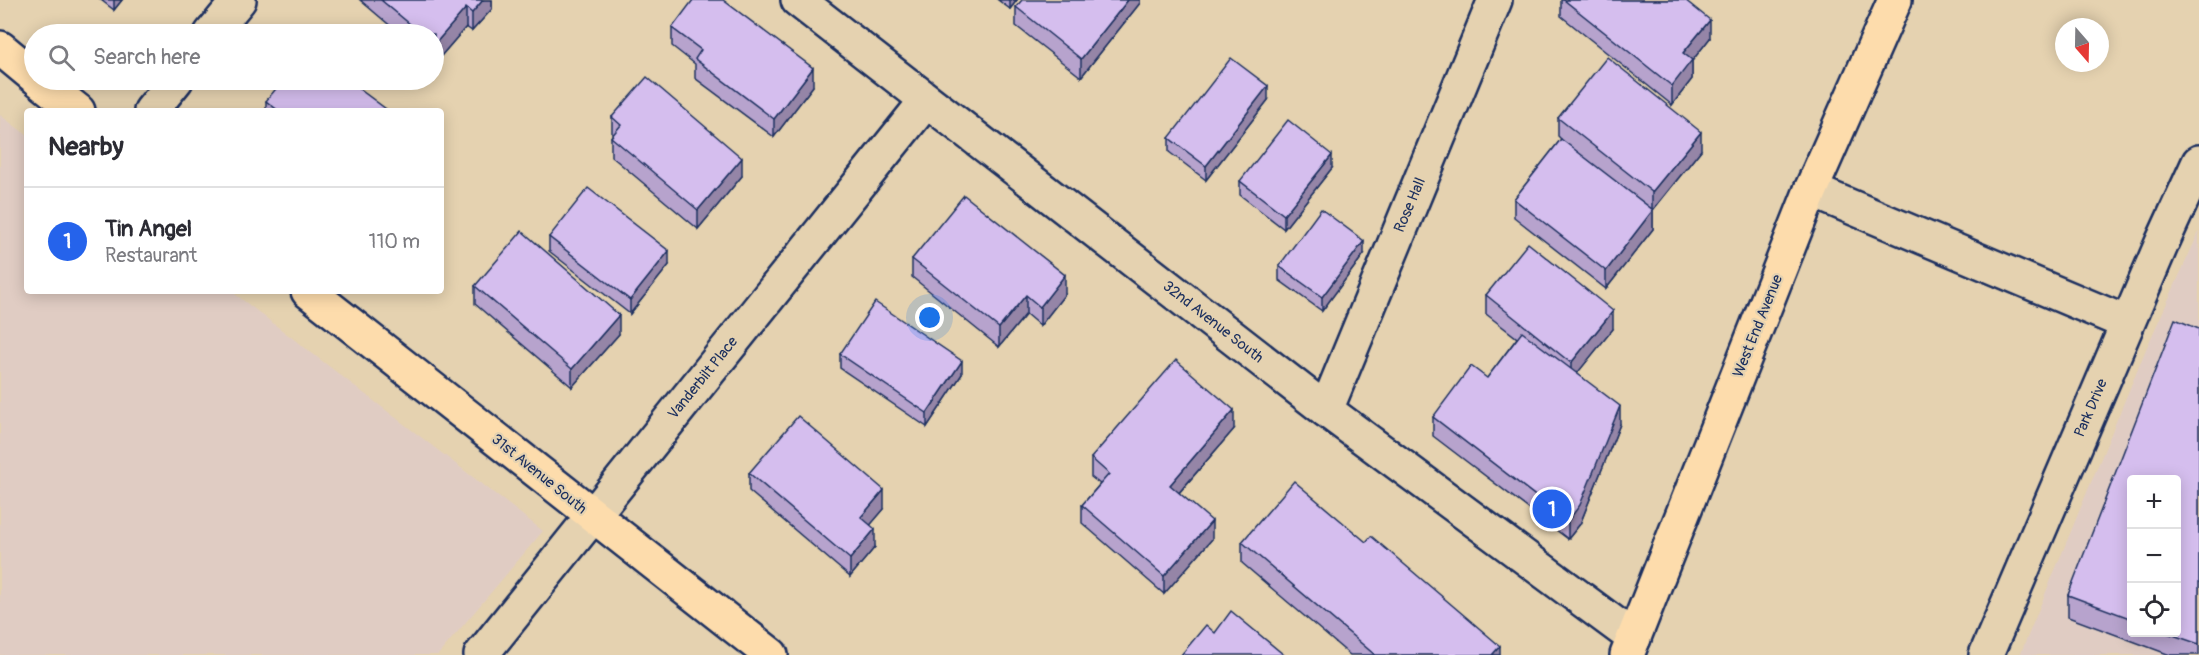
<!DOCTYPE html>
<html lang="en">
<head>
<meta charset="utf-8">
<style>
	:root { --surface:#fff; --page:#f7f7f7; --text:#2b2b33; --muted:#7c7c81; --line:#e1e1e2; --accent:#2563eb }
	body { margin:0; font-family:Pangolin,sans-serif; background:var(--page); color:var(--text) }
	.controls { position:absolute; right:18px; bottom:18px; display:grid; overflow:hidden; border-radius:6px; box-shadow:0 3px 15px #0003 }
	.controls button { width:54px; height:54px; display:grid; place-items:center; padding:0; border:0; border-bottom:2px solid var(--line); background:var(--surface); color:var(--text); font:30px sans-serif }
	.compass { position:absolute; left:2055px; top:18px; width:54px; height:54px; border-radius:50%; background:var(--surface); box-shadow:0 3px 15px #0003; rotate:160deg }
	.you { position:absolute; left:930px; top:318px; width:21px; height:21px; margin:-15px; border:4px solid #fff; border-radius:50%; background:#1a73e8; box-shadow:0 0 0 9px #1a73e833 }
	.badge { display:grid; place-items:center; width:39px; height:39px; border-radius:50%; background:var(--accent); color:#fff; font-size:20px; font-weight:700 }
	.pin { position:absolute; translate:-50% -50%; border:3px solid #fff; box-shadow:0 2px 6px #0006 }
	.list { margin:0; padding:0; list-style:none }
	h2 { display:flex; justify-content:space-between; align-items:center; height:78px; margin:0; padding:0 24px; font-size:26px }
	h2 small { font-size:20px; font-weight:400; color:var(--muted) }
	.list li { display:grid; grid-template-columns:39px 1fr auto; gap:18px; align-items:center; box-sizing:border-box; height:108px; padding:0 24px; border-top:2px solid var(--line) }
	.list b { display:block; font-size:22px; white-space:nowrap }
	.list p { margin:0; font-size:20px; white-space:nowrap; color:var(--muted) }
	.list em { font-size:20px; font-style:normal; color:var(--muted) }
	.icon { flex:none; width:33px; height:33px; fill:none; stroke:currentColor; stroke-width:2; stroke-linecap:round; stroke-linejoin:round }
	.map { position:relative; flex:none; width:2199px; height:655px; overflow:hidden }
	.search { position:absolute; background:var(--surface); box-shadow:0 3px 15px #0003; left:24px; top:24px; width:420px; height:66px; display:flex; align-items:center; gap:15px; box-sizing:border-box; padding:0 21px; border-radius:33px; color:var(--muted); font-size:22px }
	.panel { position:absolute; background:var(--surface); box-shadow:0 3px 15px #0003; left:24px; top:108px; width:420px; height:186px; border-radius:6px }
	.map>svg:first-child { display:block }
	.built { fill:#e0ccc3; fill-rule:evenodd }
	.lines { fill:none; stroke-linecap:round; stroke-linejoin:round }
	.minor-casing { stroke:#1b2f5e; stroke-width:38 }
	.major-casing { stroke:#1b2f5e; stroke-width:38 }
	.minor { stroke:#e5d2b0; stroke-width:33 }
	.major { stroke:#fddcac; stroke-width:33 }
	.wall { fill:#b7a3cd; stroke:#1b2f5e; stroke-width:1.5; fill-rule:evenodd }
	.shaded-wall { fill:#9585a7; stroke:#1b2f5e; stroke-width:1.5 }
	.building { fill:#d5beee; stroke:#1b2f5e; stroke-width:1.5 }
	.labels { text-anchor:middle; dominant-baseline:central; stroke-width:4.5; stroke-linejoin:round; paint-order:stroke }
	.street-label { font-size:15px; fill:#1b2f5e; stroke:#e5d2b0 }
</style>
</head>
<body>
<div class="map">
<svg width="2199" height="655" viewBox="0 0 2199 655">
	<rect width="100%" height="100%" fill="#e5d2b0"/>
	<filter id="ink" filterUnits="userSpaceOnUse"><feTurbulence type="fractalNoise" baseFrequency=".0167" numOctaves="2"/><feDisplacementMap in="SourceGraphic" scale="12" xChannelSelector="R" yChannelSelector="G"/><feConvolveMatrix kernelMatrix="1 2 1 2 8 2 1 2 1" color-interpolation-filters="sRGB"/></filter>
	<g filter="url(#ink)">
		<!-- built -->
		<g class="built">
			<path d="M 0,115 L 27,135 L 27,291 L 231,291 L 543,531 L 438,655 L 0,655 Z"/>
			<path d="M 2199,232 L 2199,655 L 2020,655 L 2146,349 ZM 2132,480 L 2176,480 L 2176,632 L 2132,632 Z"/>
		</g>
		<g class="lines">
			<!-- minor casing -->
			<g class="minor-casing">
				<g id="minor">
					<path d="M 798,0 L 1326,410 L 1634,638"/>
					<path d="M 211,34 L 239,0"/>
					<path d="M 151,111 L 176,80"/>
					<path d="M 1811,190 L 2127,323"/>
					<path d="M 1326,410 L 1495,0"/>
					<path d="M 481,655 L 926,101"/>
					<path d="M 1986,655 L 2162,243 L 2199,162"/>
				</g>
			</g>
			<!-- major casing -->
			<g class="major-casing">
				<g id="major">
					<path d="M 0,48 L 34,76"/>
					<path d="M 39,80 L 78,111"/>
					<path d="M 308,291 L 771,655"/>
					<path d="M 1627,655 L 1811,190 L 1895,0"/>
				</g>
			</g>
			<!-- minor -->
			<use href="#minor" class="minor"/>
			<!-- major -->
			<use href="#major" class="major"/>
		</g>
		<!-- wall -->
		<g class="wall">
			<path d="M 101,0 L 122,0 L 114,10 Z"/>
			<path d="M 360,0 L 492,0 L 492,9 L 472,31 L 466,27 L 434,64 L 434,34 L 400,34 Z"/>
			<path d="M 998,0 L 1017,0 L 1010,9 Z"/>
			<path d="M 1140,0 L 1140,3 L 1081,77 L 1016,26 L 1016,7 Z"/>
			<path d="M 1561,0 L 1685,0 L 1710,38 L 1692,61 L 1692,79 L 1672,105 L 1561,16 Z"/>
			<path d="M 672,28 L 813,86 L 774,137 L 695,78 L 695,64 L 672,46 Z"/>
			<path d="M 1268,100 L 1206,180 L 1169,152 L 1169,138 Z"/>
			<path d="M 266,101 L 386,111 L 266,111 Z"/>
			<path d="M 612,117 L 742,176 L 698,229 L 611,156 L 611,137 L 612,135 Z"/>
			<path d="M 1558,118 L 1701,150 L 1653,210 L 1653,229 L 1606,289 L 1514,217 L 1514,199 L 1561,139 L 1558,136 Z"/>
			<path d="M 1332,168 L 1284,229 L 1240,195 L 1240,181 Z"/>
			<path d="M 549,237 L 669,265 L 630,314 L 549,251 Z"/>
			<path d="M 1364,254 L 1322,311 L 1279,280 L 1279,266 Z"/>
			<path d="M 912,259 L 1065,294 L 1040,326 L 1026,314 L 999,347 L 912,277 Z"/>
			<path d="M 475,286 L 619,334 L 572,387 L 475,304 Z"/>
			<path d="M 1486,295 L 1613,329 L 1577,373 L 1620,424 L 1580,524 L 1568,539 L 1433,436 L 1433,417 L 1487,378 L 1517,338 L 1486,314 Z"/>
			<path d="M 2199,329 L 2199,655 L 2170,655 L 2068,617 L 2068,595 ZM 2132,480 L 2176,633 L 2132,633 Z"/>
			<path d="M 840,354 L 962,374 L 927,427 L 840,368 Z"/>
			<path d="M 1234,429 L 1179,493 L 1212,539 L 1164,594 L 1082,523 L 1082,505 L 1100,484 L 1091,477 L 1091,458 Z"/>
			<path d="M 749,473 L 884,509 L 870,525 L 875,547 L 850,577 L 749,491 Z"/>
			<path d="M 1242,542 L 1366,542 L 1500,655 L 1350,655 L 1242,563 Z"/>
		</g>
		<!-- shaded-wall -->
		<g class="shaded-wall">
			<path d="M 114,0 L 122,0 L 114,10 Z"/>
			<path d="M 483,0 L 492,0 L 492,9 L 472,31 L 472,13 Z"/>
			<path d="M 1010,0 L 1017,0 L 1010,9 Z"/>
			<path d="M 1128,0 L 1140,0 L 1140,3 L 1081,77 L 1081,59 Z"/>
			<path d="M 466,8 L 466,27 L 434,64 L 434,45 Z"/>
			<path d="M 1710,20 L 1710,38 L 1692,61 L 1692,79 L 1672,105 L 1672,86 L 1683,53 Z"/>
			<path d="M 813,68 L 813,86 L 774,137 L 774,119 Z"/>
			<path d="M 1268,86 L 1268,100 L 1206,180 L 1206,166 Z"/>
			<path d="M 1701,132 L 1701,150 L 1652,211 L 1652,192 Z"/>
			<path d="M 1332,155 L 1332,168 L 1284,229 L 1284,215 Z"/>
			<path d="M 742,158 L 742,176 L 698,229 L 698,210 Z"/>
			<path d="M 1653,210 L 1653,229 L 1606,289 L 1606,271 Z"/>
			<path d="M 1364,241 L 1364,254 L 1322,311 L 1322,297 Z"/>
			<path d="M 669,251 L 669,265 L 630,314 L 630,300 Z"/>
			<path d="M 1065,275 L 1065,294 L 1040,326 L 1040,307 Z"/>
			<path d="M 1026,295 L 1026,314 L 999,347 L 999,328 Z"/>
			<path d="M 1613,311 L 1613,329 L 1571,381 L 1571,363 Z"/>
			<path d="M 619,315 L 619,334 L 572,387 L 572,369 Z"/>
			<path d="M 962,361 L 962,374 L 927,427 L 927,413 Z"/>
			<path d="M 1620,406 L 1620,424 L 1580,524 L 1568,539 L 1568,521 Z"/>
			<path d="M 1234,410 L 1234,429 L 1170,503 L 1170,485 Z"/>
			<path d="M 884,490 L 884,509 L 861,536 L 861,517 Z"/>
			<path d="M 1212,521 L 1212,539 L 1164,594 L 1164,576 Z"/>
			<path d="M 875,529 L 875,547 L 850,577 L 850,559 Z"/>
			<path d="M 1500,646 L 1500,655 L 1492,655 Z"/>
		</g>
		<!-- building -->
		<g class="building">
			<path d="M 381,0 L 483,0 L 472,13 L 466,8 L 434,45 L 434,34 L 422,34 Z"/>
			<path d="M 693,0 L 723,0 L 813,68 L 774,119 L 695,59 L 701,50 L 672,28 Z"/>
			<path d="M 1022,0 L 1128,0 L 1081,59 L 1016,7 Z"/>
			<path d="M 1564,0 L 1685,0 L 1710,20 L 1683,53 L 1692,60 L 1672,86 Z"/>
			<path d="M 1607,57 L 1701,132 L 1652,192 L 1558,118 Z"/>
			<path d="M 1231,58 L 1268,86 L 1206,166 L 1169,138 Z"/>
			<path d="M 647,77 L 742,158 L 698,210 L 611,137 L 621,125 L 612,117 Z"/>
			<path d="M 283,80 L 347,80 L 386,109 L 385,111 L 279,111 L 266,101 Z"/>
			<path d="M 1288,120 L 1332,155 L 1284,215 L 1240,181 Z"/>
			<path d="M 1561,139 L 1653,210 L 1606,271 L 1514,199 Z"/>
			<path d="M 588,188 L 669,251 L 630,300 L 549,237 Z"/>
			<path d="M 964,195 L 1065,275 L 1040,307 L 1026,295 L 999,328 L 912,259 Z"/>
			<path d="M 1321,209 L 1364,241 L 1322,297 L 1279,266 Z"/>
			<path d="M 522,231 L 619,315 L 572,369 L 475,286 Z"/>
			<path d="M 1528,243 L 1613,311 L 1571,363 L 1486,295 Z"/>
			<path d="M 875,302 L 962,361 L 927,413 L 840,354 Z"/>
			<path d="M 2175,319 L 2199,329 L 2199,644 L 2167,633 L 2176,633 L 2176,480 L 2132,480 L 2132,619 L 2068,595 Z"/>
			<path d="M 1522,332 L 1620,406 L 1580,505 L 1568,521 L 1433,417 L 1471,366 L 1487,378 Z"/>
			<path d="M 1176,360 L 1234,410 L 1170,485 L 1212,521 L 1164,576 L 1082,505 L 1109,474 L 1091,458 Z"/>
			<path d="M 798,416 L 884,490 L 861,517 L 875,529 L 850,559 L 749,473 Z"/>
			<path d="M 1294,481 L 1366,542 L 1371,536 L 1500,646 L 1492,655 L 1375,655 L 1242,542 Z"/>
			<path d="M 1231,611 L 1284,655 L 1181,655 L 1206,625 L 1215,633 Z"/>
		</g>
	</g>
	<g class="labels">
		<!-- street labels -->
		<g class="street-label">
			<text transform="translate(1410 205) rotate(-67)">Rose Hall</text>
			<text transform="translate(1213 322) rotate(38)">32nd Avenue South</text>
			<text transform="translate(1758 326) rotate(-68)">West End Avenue</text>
			<text transform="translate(703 378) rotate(-51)">Vanderbilt Place</text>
			<text transform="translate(2091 408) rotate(-67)">Park Drive</text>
			<text transform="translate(539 474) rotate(39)">31st Avenue South</text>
		</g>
	</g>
</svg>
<div class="controls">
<button>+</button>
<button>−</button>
<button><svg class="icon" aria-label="locate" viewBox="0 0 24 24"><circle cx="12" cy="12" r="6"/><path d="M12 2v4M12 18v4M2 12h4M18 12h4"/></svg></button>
</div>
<svg class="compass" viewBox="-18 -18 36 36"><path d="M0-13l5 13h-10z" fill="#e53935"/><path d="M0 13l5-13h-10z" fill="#7c7c81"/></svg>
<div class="you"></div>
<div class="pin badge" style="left:1552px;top:509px">1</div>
<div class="search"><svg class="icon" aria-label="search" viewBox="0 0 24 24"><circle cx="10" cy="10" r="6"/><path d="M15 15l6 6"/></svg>Search here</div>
<section class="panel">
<h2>Nearby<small></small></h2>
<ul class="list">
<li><span class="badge">1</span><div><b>Tin Angel</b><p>Restaurant</p></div><em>110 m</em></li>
</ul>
</section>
</div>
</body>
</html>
